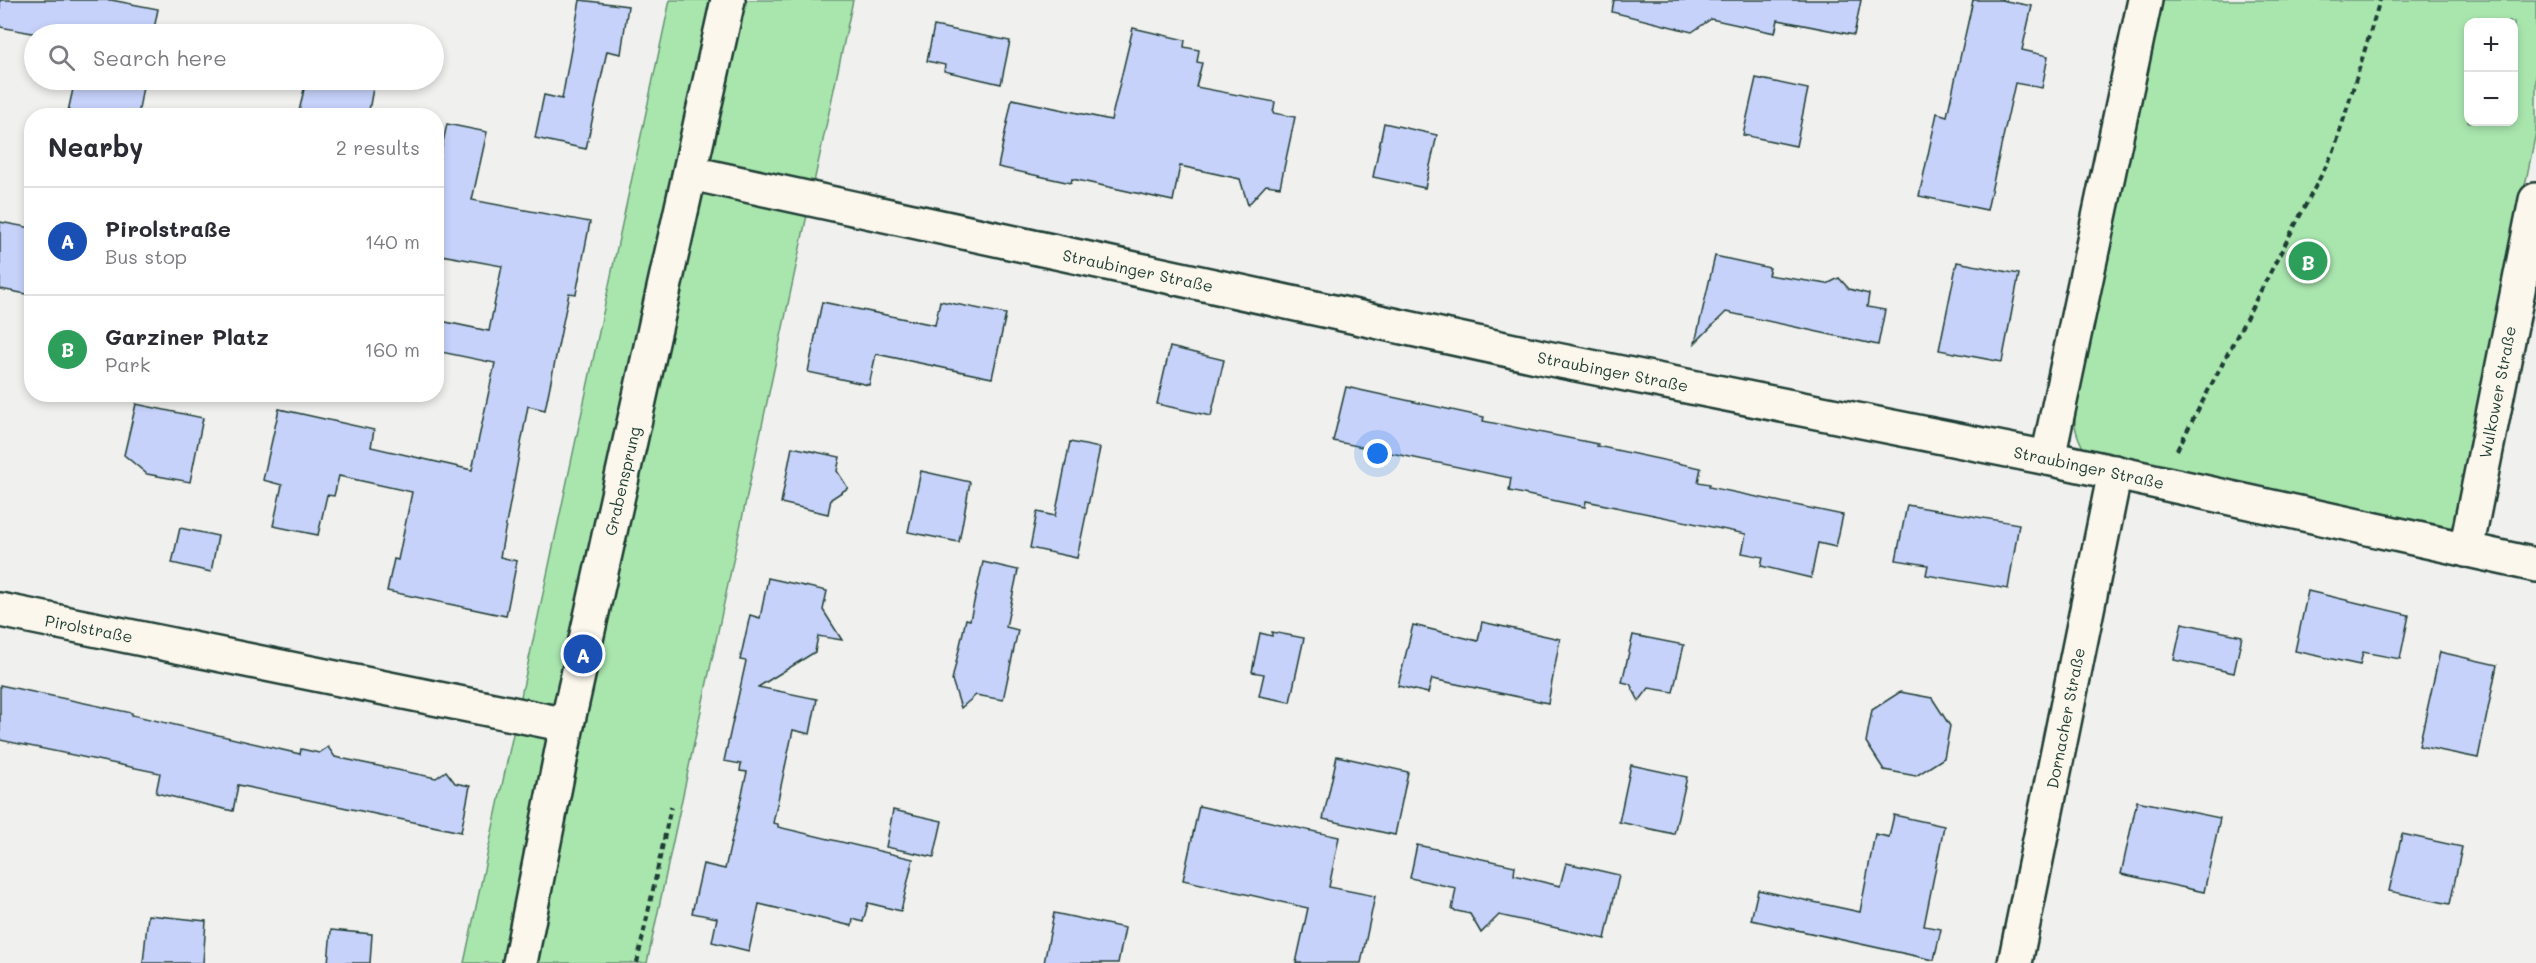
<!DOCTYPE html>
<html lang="en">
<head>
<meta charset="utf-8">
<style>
	:root { --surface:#fff; --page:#f2f2f3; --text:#2b2b33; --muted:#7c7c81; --line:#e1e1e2; --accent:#ea580c }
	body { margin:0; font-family:Mali,sans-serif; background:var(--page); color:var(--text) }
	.controls { position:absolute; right:18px; top:18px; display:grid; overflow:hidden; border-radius:12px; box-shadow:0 3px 9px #0003 }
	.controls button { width:54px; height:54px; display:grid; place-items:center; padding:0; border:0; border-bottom:2px solid var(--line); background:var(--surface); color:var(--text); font:30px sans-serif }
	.you { position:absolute; left:1378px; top:454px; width:21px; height:21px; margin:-15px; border:4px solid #fff; border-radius:50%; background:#1a73e8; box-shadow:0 0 0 9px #1a73e833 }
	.badge { display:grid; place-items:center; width:39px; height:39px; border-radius:50%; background:var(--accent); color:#fff; font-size:20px; font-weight:700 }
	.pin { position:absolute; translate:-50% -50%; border:3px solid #fff; box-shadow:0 2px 6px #0006 }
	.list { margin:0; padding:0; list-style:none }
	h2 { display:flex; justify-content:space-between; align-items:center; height:78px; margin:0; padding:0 24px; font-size:26px }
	h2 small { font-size:20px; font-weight:400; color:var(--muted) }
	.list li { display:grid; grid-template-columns:39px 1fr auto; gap:18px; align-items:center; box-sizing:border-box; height:108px; padding:0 24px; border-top:2px solid var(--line) }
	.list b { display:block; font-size:22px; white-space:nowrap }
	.list p { margin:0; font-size:20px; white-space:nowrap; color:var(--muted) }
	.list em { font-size:20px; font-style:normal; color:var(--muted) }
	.icon { flex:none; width:33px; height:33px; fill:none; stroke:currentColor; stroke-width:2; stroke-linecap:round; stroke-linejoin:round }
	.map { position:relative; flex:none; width:2536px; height:963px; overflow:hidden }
	.search { position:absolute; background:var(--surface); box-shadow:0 3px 9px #0003; left:24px; top:24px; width:420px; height:66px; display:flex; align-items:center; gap:15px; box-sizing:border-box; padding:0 21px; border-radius:33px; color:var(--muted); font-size:22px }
	.panel { position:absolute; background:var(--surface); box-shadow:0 3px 9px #0003; left:24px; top:108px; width:420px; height:294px; border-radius:24px }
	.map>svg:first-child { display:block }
	.green { fill:#a9e6ae; stroke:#649271; stroke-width:1.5; fill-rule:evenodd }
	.building { fill:#c6d2fa; stroke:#1f3d34; stroke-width:1.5 }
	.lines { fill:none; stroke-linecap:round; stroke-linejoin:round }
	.minor-casing { stroke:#1f3d34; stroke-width:38 }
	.path { stroke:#1f3d34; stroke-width:4; stroke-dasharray:6 4.5; stroke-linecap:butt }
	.minor { stroke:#fbf7ec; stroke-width:33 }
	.labels { text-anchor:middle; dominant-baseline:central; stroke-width:4.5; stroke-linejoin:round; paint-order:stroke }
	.street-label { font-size:16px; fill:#1f3d34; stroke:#fbf7ec }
</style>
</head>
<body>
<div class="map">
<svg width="2536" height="963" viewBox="0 0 2536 963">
	<rect width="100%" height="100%" fill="#f0f0ef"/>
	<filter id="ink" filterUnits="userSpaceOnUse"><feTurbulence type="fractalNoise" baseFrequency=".0167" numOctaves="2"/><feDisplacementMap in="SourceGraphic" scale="12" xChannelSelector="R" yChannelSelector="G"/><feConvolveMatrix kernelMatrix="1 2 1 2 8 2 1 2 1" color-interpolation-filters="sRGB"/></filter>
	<g filter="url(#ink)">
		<!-- green -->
		<g class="green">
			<path d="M 670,0 L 853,0 L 647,963 L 464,963 Z"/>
			<path d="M 2162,0 L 2536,0 L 2536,132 L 2455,528 L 2086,453 C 2071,427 2074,420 2078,391 ZM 2468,22 L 2514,22 L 2514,122 L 2468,122 Z"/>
		</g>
		<!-- building -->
		<g class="building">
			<path d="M 0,0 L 111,0 L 158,9 L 153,34 L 37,34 L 0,27 Z"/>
			<path d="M 580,0 L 628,6 L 621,54 L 607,51 L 586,149 L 535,138 L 544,95 L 562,99 Z"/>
			<path d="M 1614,0 L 1861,0 L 1854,35 L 1778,20 L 1775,33 L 1711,19 L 1692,32 L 1612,12 Z"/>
			<path d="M 1973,0 L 2001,0 L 2032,6 L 2022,50 L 2048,56 L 2042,88 L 2015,83 L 1987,210 L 1919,196 L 1937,113 L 1947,116 Z"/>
			<path d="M 934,26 L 1010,41 L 1001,84 L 944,71 L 945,65 L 927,61 Z"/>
			<path d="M 1133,28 L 1185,40 L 1184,47 L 1199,50 L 1197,62 L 1202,63 L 1196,87 L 1275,102 L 1273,113 L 1295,117 L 1280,187 L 1266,185 L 1248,205 L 1240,179 L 1180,166 L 1173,201 L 1072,179 L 1071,183 L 998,167 L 1012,99 L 1111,120 Z"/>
			<path d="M 1756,78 L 1808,89 L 1796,146 L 1743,135 Z"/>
			<path d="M 75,80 L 144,80 L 138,116 L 67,116 Z"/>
			<path d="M 306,80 L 356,80 L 374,83 L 368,116 L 298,116 Z"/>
			<path d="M 1384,123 L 1437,135 L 1425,188 L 1373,177 Z"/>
			<path d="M 447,124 L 487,132 L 472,200 L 590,222 L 576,294 L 569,293 L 545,410 L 528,406 L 500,557 L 517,561 L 506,616 L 387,591 L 394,559 L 398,560 L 412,492 L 339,476 L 334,496 L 327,495 L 318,535 L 273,526 L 282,485 L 263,480 L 279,409 L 374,430 L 371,447 L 472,470 L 495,363 L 436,351 L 436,320 L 489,331 L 502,266 L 436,254 L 436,173 Z"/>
			<path d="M 0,222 L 32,228 L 32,295 L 0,289 Z"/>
			<path d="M 1715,256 L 1770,268 L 1768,275 L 1827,284 L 1839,278 L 1849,289 L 1869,294 L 1867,307 L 1885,310 L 1878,345 L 1726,312 L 1695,343 Z"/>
			<path d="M 1957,262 L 2019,274 L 2002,362 L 1939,350 Z"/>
			<path d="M 940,301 L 1006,314 L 992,378 L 876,354 L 869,385 L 808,372 L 822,302 L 935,325 Z"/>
			<path d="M 1170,347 L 1224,360 L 1211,416 L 1157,404 Z"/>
			<path d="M 1346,387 L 1484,417 L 1483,421 L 1598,444 L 1597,446 L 1701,468 L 1698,482 L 1710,484 L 1709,487 L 1843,515 L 1836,547 L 1818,543 L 1811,578 L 1761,566 L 1763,557 L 1742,553 L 1746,534 L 1586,501 L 1585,507 L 1509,491 L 1511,478 L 1333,441 Z"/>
			<path d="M 136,404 L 203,418 L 190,482 L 147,474 L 124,455 Z"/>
			<path d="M 1070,442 L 1100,448 L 1077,558 L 1030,548 L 1037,512 L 1055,516 Z"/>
			<path d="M 792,447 L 840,457 L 837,471 L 848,488 L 831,499 L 828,514 L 781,503 Z"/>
			<path d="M 921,471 L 970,482 L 959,542 L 908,532 Z"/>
			<path d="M 1907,505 L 2019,524 L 2008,589 L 1926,575 L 1928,565 L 1896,560 Z"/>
			<path d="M 180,528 L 218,536 L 211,572 L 172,563 Z"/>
			<path d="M 983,562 L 1018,570 L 1006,627 L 1018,630 L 1003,700 L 976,695 L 961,708 L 952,680 L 966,619 L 970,620 Z"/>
			<path d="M 768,578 L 827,591 L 823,610 L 842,640 L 818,636 L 815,652 L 758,687 L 817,699 L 810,734 L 793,730 L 773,823 L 778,824 L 778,827 L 913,859 L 901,911 L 868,903 L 863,922 L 853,919 L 852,926 L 759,904 L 749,951 L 712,942 L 717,918 L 692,913 L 703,864 L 725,869 L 747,772 L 740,771 L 741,764 L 724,761 L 746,661 L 740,660 L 750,615 L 760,618 Z"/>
			<path d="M 2308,591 L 2409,615 L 2400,659 L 2363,652 L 2360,665 L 2295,651 Z"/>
			<path d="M 1482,622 L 1560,639 L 1548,703 L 1432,679 L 1428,693 L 1398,686 L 1413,625 L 1478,641 Z"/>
			<path d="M 2182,623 L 2242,636 L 2234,673 L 2174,660 Z"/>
			<path d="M 1272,632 L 1304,638 L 1290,702 L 1259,696 L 1264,674 L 1252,672 L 1260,633 L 1272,636 Z"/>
			<path d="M 1633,635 L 1684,645 L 1673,692 L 1649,688 L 1639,701 L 1630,684 L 1622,682 Z"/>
			<path d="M 2440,652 L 2497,665 L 2478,758 L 2419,746 Z"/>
			<path d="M 0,685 L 132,713 L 132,715 L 300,754 L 301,749 L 319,753 L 328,747 L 335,757 L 436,778 L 446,771 L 455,783 L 470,786 L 461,832 L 238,785 L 233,811 L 156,793 L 160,773 L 0,740 Z"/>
			<path d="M 1900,692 L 1932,698 L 1950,726 L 1944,758 L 1916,776 L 1884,770 L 1866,742 L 1872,710 Z"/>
			<path d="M 1337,756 L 1408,772 L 1395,835 L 1323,819 Z"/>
			<path d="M 1631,765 L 1687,777 L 1674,834 L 1619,822 Z"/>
			<path d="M 2137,801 L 2220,818 L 2204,892 L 2121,874 Z"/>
			<path d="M 1199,806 L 1339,837 L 1329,887 L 1375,896 L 1361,963 L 1296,963 L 1308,908 L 1183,880 Z"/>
			<path d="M 893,810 L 942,821 L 934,857 L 886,847 Z"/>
			<path d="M 1894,815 L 1944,826 L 1924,926 L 1941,929 L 1934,960 L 1751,920 L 1758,890 L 1860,912 L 1875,834 L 1889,837 Z"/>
			<path d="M 2402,834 L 2462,847 L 2450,904 L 2389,891 Z"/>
			<path d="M 1417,845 L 1515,866 L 1514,875 L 1560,886 L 1566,863 L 1619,875 L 1605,939 L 1499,915 L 1481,933 L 1470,914 L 1452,910 L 1456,888 L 1410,878 Z"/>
			<path d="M 1054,913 L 1125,928 L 1118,963 L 1044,963 Z"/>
			<path d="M 148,915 L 206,921 L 203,963 L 143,963 Z"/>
			<path d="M 331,930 L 372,934 L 370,963 L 328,963 Z"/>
		</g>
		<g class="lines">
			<!-- minor casing -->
			<g class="minor-casing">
				<g id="minor">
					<path d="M 691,173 L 1546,358 L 2048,458 L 2536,565"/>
					<path d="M 2048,458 L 2145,0"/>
					<path d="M 2466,550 L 2536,200"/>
					<path d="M 0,610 L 567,725"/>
					<path d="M 520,963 L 567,725 L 728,0"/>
					<path d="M 2015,963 L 2115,472"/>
				</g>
			</g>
			<!-- path -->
			<g class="path">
				<path d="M 2177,450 L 2334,151 L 2380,0"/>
				<path d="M 637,963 L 671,807"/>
			</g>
			<!-- minor -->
			<use href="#minor" class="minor"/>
		</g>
	</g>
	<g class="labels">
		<!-- street labels -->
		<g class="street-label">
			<text transform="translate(1138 270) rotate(12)">Straubinger Straße</text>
			<text transform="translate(1613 371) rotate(11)">Straubinger Straße</text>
			<text transform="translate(2497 392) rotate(-79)">Wulkower Straße</text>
			<text transform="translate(2089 467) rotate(12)">Straubinger Straße</text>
			<text transform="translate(622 481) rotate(-77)">Grabensprung</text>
			<text transform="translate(89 628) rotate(11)">Pirolstraße</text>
			<text transform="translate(2065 718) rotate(-79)">Dornacher Straße</text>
		</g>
	</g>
</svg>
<div class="controls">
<button>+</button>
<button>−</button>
</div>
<div class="you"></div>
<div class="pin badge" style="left:583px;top:654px;background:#1a4fb4">A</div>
<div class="pin badge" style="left:2308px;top:261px;background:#2e9e5b">B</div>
<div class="search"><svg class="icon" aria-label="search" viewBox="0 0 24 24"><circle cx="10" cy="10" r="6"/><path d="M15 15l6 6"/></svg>Search here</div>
<section class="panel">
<h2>Nearby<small>2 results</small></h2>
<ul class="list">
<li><span class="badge" style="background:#1a4fb4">A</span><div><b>Pirolstraße</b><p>Bus stop</p></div><em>140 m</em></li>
<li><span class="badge" style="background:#2e9e5b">B</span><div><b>Garziner Platz</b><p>Park</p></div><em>160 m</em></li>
</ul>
</section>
</div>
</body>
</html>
